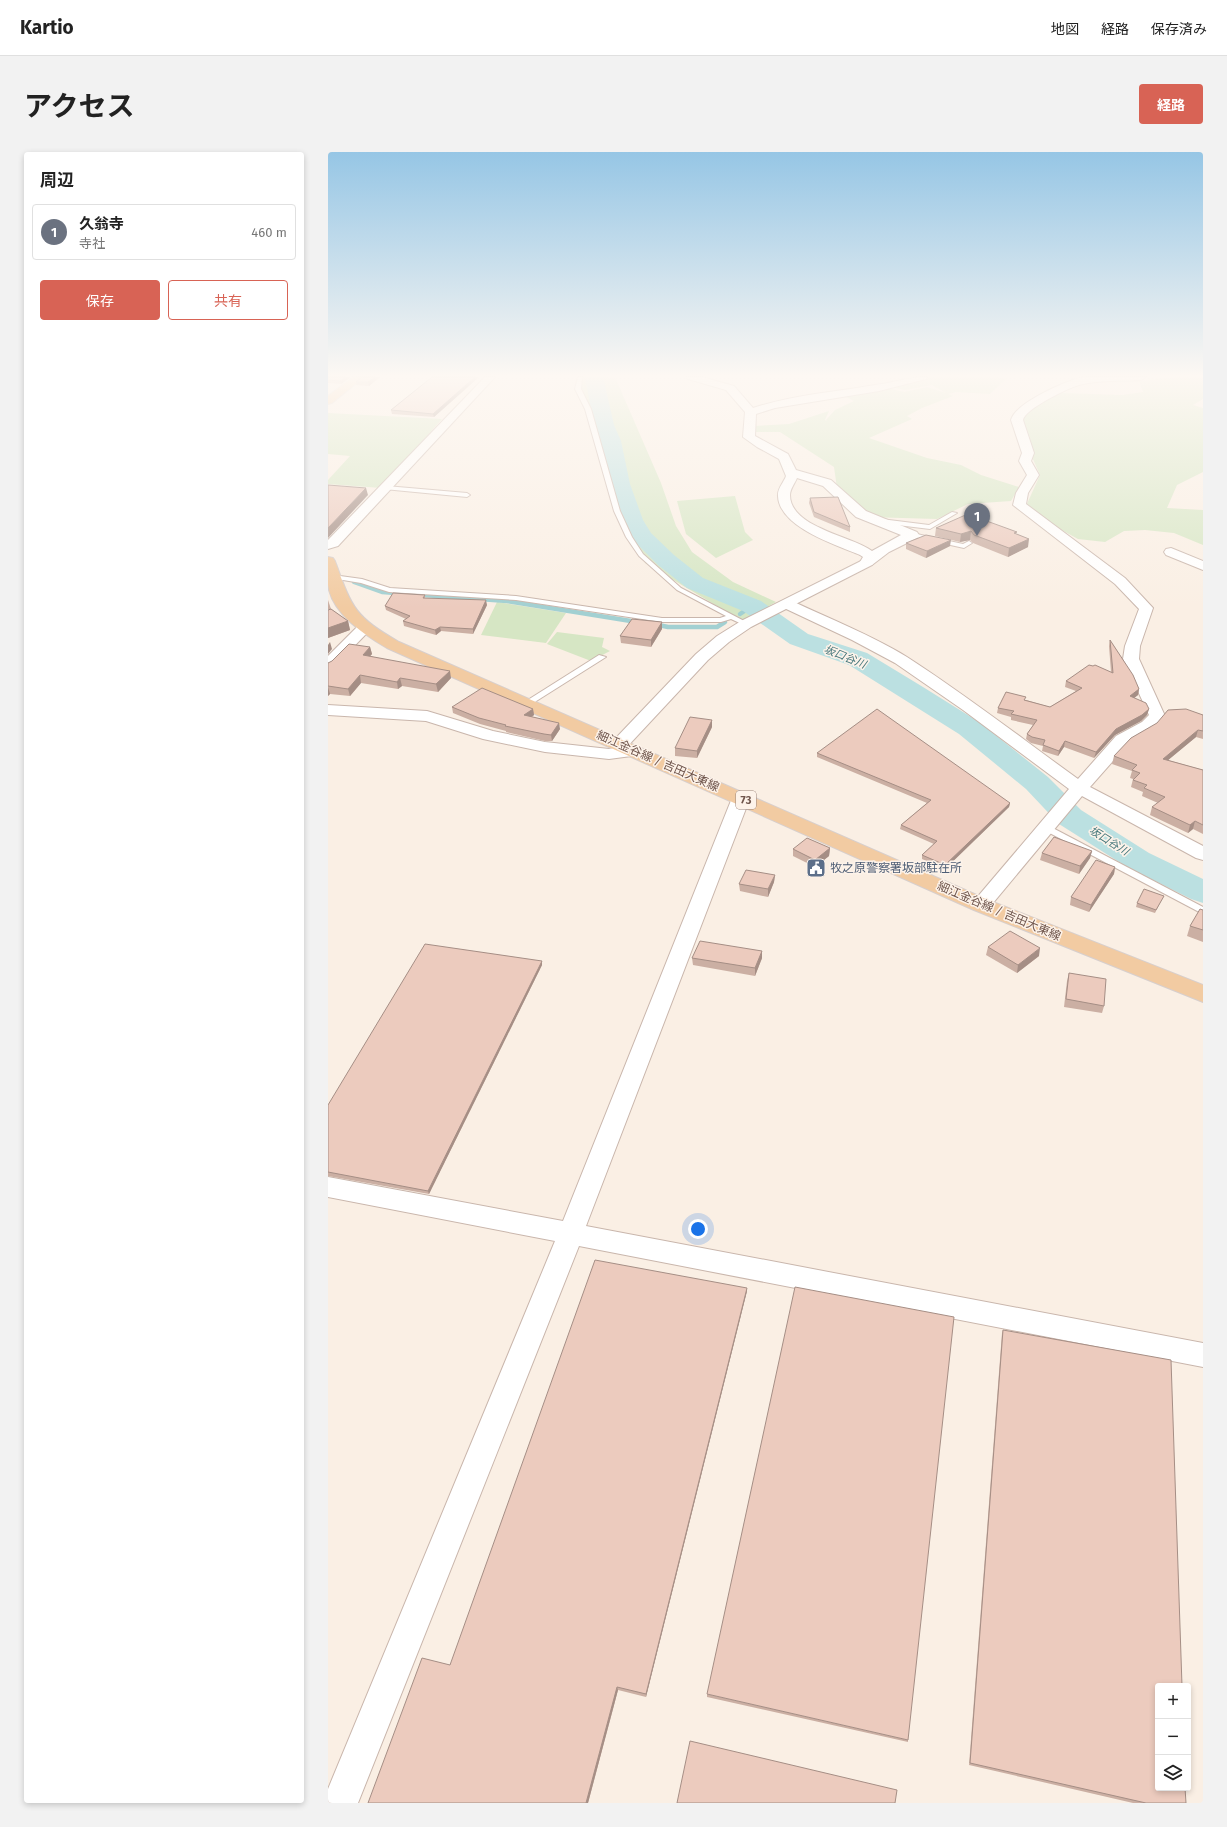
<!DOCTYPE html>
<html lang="ja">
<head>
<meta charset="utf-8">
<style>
	:root { --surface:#fff; --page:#f2f2f2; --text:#222; --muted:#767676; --line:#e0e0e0; --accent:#d86355 }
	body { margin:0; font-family:"Fira Sans","Noto Sans JP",sans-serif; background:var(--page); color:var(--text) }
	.controls { position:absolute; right:12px; bottom:12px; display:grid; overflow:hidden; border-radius:4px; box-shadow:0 2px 6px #0003 }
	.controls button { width:36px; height:36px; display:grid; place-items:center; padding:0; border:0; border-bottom:1px solid var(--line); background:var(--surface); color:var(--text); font:20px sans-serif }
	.you { position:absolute; left:370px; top:1077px; width:14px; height:14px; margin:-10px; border:3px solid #fff; border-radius:50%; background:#1a73e8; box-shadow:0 0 0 6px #1a73e833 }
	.badge { display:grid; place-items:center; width:26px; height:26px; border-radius:50%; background:var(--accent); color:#fff; font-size:13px; font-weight:700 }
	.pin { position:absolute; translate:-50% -33px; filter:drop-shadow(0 1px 2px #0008) }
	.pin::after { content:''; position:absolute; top:21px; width:14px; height:12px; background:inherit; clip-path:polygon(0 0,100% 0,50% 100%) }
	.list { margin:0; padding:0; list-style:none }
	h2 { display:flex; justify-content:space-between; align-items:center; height:52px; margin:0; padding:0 16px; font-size:17px }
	h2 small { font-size:13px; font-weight:400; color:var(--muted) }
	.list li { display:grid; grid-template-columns:26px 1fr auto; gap:12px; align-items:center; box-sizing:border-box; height:56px; margin:0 8px 8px; padding:0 8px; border:1px solid var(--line); border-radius:4px }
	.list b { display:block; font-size:15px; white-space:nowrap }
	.list p { margin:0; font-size:13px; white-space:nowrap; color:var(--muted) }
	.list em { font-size:13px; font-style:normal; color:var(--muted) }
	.actions { display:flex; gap:8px; padding:12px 16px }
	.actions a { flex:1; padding:9px 0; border:1px solid var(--accent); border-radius:4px; text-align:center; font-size:14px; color:var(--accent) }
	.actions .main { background:var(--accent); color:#fff }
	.icon { flex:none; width:22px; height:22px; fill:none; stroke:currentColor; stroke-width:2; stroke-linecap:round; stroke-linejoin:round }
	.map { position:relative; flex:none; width:875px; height:1651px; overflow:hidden; border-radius:4px }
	header { display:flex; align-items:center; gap:24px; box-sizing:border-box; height:56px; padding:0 20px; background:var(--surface); border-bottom:1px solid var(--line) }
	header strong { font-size:19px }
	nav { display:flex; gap:22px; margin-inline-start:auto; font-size:14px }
	.intro { display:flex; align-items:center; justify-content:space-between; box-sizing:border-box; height:96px; padding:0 24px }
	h1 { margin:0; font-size:28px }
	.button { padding:10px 18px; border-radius:4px; background:var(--accent); color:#fff; font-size:14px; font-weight:700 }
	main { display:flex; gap:24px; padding:0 24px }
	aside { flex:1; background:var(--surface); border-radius:4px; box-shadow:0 2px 6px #0003 }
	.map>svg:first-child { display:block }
	.green { fill:#d6e6c4 }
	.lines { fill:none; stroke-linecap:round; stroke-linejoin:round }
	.stream { stroke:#a2d0d2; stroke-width:4.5 }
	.river { fill:#bbe0e1; fill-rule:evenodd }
	.service-casing { stroke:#c9b6ac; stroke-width:2 }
	.minor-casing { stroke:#c9b6ac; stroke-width:2 }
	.tertiary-casing { stroke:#c9b6ac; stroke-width:2 }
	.primary-casing { stroke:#d7cfcd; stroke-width:2 }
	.service { fill:#fff; fill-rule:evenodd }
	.minor { fill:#fff; fill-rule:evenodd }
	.tertiary { fill:#fff; fill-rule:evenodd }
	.primary { fill:#f2cba2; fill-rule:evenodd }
	.wall { fill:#cbafa3 }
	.shaded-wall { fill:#a58e85 }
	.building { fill:#eccbbe; stroke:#a58e85 }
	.labels { text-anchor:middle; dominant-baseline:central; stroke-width:3; stroke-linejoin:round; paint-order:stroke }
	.far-water-label { font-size:11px; font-style:italic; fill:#45777b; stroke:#fdf3ea }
	.shield { fill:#fdf3ea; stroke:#9a847b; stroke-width:1 }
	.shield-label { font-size:11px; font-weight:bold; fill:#6f554c }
	.street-label { font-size:12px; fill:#6f554c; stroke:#fdf3ea }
	.service-label { font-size:12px; fill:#4e5e75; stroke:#fdf3ea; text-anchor:start }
</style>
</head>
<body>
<header>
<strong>Kartio</strong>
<nav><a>地図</a><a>経路</a><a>保存済み</a></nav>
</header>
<div class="intro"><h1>アクセス</h1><a class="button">経路</a></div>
<main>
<aside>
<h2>周辺<small></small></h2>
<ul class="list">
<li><span class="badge" style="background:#6b7280">1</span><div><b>久翁寺</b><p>寺社</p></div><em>460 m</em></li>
</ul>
<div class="actions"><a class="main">保存</a><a>共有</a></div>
</aside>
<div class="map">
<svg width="875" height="1651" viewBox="0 0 875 1651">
	<rect width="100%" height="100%" fill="#faefe4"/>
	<!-- green -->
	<g class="green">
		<path d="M 253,225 L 287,225 L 333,331 L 348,374 L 364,400 L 405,430 L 448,450 L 414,469 L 317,411 L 312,397 L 294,369 L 264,264 L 252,231 Z"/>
		<path d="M 594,225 L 671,225 L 678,227 L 662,242 L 628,240 L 620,242 L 625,244 L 594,256 L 579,264 L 584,267 L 541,286 L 599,306 L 633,313 L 653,323 L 691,335 L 683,349 L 640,352 L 609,367 L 539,365 L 509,336 L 506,315 L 452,280 L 423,280 L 425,274 L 461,272 L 501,259 L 497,268 L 499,269 L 498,268 L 507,258 L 526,249 L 516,244 L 555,235 L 576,240 L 599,235 L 618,241 L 604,233 L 577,238 L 559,234 Z"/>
		<path d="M 846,225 L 875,225 L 875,247 L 865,253 L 875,256 L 875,320 L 849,333 L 839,356 L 875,358 L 875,393 L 846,381 L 817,378 L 796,379 L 777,390 L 750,387 L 730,376 L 698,354 L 712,323 L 704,305 L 702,286 L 694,267 L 708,253 L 733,241 L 794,243 L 815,240 L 811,229 Z"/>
		<path d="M 0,261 L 114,267 L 53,336 L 0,332 L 0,328 L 22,304 L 0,302 Z"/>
		<path d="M 407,344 L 417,380 L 425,388 L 388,406 L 358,382 L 349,349 Z"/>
		<path d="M 169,450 L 238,461 L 218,491 L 153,483 Z"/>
		<path d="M 229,480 L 276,486 L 274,495 L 282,499 L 263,509 L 219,492 Z"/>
	</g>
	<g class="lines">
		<!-- stream -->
		<g class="stream">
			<path d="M 26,430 L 54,440 L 179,449 L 309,470"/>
			<path d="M 412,462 L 424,454"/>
			<path d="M 326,472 L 340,475 L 389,475 L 397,470"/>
		</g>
		<!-- river -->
		<path class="river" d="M 257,225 L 275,225 L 286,273 L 293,289 L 302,332 L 315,368 L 323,381 L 346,403 L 375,426 L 433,449 L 480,482 L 539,501 L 595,535 L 651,570 L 720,625 L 753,658 L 821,701 L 875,727 L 875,751 L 863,747 L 799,715 L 731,672 L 698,637 L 631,582 L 521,513 L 462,492 L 415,459 L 359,436 L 330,413 L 307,390 L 293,368 L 280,332 L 273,289 L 266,273 Z"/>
		<!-- service casing -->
		<g class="service-casing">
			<g id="service">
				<path d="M 250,225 L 254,225 L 253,237 L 263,257 L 292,359 L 304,385 L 315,402 L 353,436 L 420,471 L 420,473 L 416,473 L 403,467 L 393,470 L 334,470 L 188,448 L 61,440 L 33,431 L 3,426 L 2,425 L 5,423 L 34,427 L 62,436 L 188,444 L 334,466 L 392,466 L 398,464 L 349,438 L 311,404 L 298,385 L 286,359 L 257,257 L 247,237 Z"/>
				<path d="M 58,334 L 139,341 L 142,343 L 139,345 L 56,337 L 55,336 Z"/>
				<path d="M 624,360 L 629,361 L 602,377 L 553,371 L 550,369 L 553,367 L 601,373 Z"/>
				<path d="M 584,381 L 635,392 L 641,389 L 644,391 L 636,396 L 582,384 L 581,383 Z"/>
				<path d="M 271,503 L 278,505 L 202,553 L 196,553 L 195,551 Z"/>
				<path d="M 719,673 L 875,755 L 875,762 L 716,678 L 715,676 Z"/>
			</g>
		</g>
		<!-- minor casing -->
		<g class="minor-casing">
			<g id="minor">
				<path d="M 157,225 L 167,225 L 10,394 L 0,397 L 0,388 Z"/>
				<path d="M 359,225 L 374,225 L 406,234 L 425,256 C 464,243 507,240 547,233 C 565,231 580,225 599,225 L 598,227 L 551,239 L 447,256 L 428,262 L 427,284 L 460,302 L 468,318 L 503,328 L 538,359 L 589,380 L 591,383 L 589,386 L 561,400 L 544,413 L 534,413 L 532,410 L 535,405 L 532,403 C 508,393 451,375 450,344 C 449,337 456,330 458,324 L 451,307 L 429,295 L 415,285 L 417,260 L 398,238 L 360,227 ZM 469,326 L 495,334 L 528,365 L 573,383 L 544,399 C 525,384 462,376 462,343 C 462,337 467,331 469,326 Z"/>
				<path d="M 767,225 L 818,225 L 813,228 C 794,229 769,228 751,233 C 740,236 697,257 695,268 L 706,301 L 703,309 L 711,323 L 700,341 L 698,352 L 797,426 L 825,456 L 812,494 L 811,507 L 837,564 L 826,578 L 800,592 L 762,635 L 875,694 L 875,708 L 868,706 L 754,644 L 660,757 L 653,759 L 646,757 L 643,753 L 646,749 L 741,637 L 635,558 L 567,511 L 524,488 L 454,455 L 452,452 L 454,449 L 464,449 C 502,467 543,483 579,505 C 638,543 693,586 750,627 L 788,584 L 814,570 L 821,563 L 795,507 L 797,494 L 811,457 L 787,432 L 685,353 L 688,341 L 699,323 L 691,309 L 694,301 L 683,268 C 687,252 730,233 745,228 C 752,225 760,225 767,225 Z"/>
				<path d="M 843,396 L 875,409 L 875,418 L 838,403 L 836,400 L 838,397 Z"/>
				<path d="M 36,472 L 41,473 L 43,476 L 41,479 L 5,516 L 0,518 L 0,504 L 31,473 Z"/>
				<path d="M 0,553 L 99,559 L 165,579 L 217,590 L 281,597 L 305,594 L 311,595 L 313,599 L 311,603 L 281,607 L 217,600 L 155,587 L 98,569 L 0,563 Z"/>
				<path d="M 413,641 L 419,642 L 422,646 L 258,1074 L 875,1191 L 875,1215 L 251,1094 L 30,1651 L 0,1651 L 0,1637 L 227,1089 L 0,1045 L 0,1025 L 235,1069 L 404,646 L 407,642 Z"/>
			</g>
		</g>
		<!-- tertiary casing -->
		<g class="tertiary-casing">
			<path id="tertiary" d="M 539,406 L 544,407 L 546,410 L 544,413 L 423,475 L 401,490 L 380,508 L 297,597 L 291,598 L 285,597 L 282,593 L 285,589 L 368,502 L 389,484 L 413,469 Z"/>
		</g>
		<!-- primary casing -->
		<g class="primary-casing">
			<g id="primary">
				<path d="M 25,225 L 36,225 L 4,251 L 0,252 L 0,244 Z"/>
				<path d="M 0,405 L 5,406 L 7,409 C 24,456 26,464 71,490 L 660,748 L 875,833 L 875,850 L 646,758 L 59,496 C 37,483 4,462 0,433 C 0,424 0,414 0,405 Z"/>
			</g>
		</g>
		<!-- service -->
		<use href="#service" class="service"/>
		<!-- minor -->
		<use href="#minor" class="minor"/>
		<!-- tertiary -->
		<use href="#tertiary" class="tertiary"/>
		<!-- primary -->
		<use href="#primary" class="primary"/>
	</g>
	<!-- wall -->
	<g class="wall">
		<path d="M 0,225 L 23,225 L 13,232 L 0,231 Z"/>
		<path d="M 34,225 L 52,225 L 41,234 L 28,233 L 28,230 Z"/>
		<path d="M 104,225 L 151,225 L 106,265 L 64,262 L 63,258 Z"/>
		<path d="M 482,346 L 522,375 L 522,380 L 486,365 L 481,351 Z"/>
		<path d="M 656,368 L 688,382 L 700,395 L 680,405 L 645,391 L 642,388 L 632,390 L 607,384 L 608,376 Z"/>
		<path d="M 578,391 L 622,394 L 598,406 L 578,397 Z"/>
		<path d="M 97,443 L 97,446 L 159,453 L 145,482 L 113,479 L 108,483 L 76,474 L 75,469 L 78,467 L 58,458 L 57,454 Z"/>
		<path d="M 0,448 L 3,457 L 20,469 L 22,478 L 0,486 L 0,458 L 2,457 L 0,457 Z"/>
		<path d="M 334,470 L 334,477 L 323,495 L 293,491 L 292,484 Z"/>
		<path d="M 782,488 L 811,537 L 810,543 L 806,546 L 821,557 L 819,563 L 813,569 L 787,583 L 766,606 L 736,595 L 730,604 L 714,599 L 715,594 L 703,591 L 698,587 L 699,582 L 705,573 L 683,568 L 683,565 L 669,561 L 670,556 L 698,548 L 722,555 L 748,539 L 737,535 L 738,529 L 765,514 L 783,520 L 781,494 Z"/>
		<path d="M 42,495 L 44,502 L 42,504 L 123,526 L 110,540 L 74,534 L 70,537 L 33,531 L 22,544 L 2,542 L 0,544 L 0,511 Z"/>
		<path d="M 124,555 L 205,557 L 206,563 L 204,565 L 232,577 L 224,589 L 217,589 L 178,580 L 178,579 L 152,572 L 125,561 Z"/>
		<path d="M 875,563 L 875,587 L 868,585 L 840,608 L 875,618 L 875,682 L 865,677 L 860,681 L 822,663 L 824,655 L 830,651 L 814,644 L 815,640 L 803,635 L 805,627 L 802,626 L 804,619 L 784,612 L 786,604 Z"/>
		<path d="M 384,568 L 384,575 L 369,606 L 347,604 L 347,596 Z"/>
		<path d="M 489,601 L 682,651 L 681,655 L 617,717 L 594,707 L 594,703 L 606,692 L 572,677 L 573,673 L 599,651 L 489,605 Z"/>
		<path d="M 502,696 L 501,704 L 487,715 L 465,704 L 465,697 Z"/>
		<path d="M 764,699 L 762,706 L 751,722 L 712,708 L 714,701 Z"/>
		<path d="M 787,715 L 786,722 L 761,760 L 742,753 L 743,745 Z"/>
		<path d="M 447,723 L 446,730 L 440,745 L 412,739 L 411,732 Z"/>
		<path d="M 836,744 L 834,747 L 827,761 L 808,755 L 809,751 Z"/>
		<path d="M 875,758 L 875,790 L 859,784 L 862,774 Z"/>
		<path d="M 660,795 L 711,804 L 689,821 L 658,803 Z"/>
		<path d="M 434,799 L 434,806 L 427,824 L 365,813 L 364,806 Z"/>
		<path d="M 214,809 L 214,813 L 101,1042 L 0,1024 L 0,953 Z"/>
		<path d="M 741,821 L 776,854 L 774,861 L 736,855 L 739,829 Z"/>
		<path d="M 419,1136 L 419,1139 L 318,1545 L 290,1538 L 260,1651 L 40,1651 L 122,1513 Z"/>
		<path d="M 675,1178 L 858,1651 L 805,1651 L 641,1613 L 674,1181 Z"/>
		<path d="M 379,1542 L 580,1588 L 580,1590 L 379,1545 Z"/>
	</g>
	<!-- shaded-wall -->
	<g class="shaded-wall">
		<path d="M 18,225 L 23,225 L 13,232 L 12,229 Z"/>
		<path d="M 47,225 L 52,225 L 41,234 L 40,230 Z"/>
		<path d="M 147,225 L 151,225 L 106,265 L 105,262 Z"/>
		<path d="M 38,336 L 40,343 L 0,386 L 0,376 Z"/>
		<path d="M 643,379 L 642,388 L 632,390 L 633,382 Z"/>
		<path d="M 701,387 L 700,395 L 680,405 L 681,396 Z"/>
		<path d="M 623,388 L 622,394 L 598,406 L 599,399 Z"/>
		<path d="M 158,448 L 159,453 L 145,482 L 145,477 Z"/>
		<path d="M 20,469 L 22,478 L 0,486 L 0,476 Z"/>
		<path d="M 334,470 L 334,477 L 323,495 L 323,488 Z"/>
		<path d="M 112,475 L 113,479 L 108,483 L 107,478 Z"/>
		<path d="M 2,490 L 4,497 L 0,502 L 0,493 Z"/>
		<path d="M 42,495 L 44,502 L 37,510 L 35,503 Z"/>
		<path d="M 122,519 L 123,526 L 110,540 L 108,532 Z"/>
		<path d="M 32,523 L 33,531 L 22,544 L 20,537 Z"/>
		<path d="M 72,526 L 74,534 L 70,537 L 69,530 Z"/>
		<path d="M 0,535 L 2,542 L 0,544 Z"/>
		<path d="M 811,537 L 810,543 L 801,550 L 802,544 Z"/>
		<path d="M 205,557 L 206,563 L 197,569 L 196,563 Z"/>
		<path d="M 821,557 L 819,563 L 813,569 L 787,583 L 766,606 L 768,600 L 788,577 Z"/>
		<path d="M 384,568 L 384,575 L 369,606 L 369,599 Z"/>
		<path d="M 231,571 L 232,577 L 224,589 L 223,583 Z"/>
		<path d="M 870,578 L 868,585 L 833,614 L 835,607 Z"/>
		<path d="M 737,589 L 736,595 L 730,604 L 731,599 Z"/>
		<path d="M 682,651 L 681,655 L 617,717 L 617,713 Z"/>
		<path d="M 867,669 L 865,677 L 860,681 L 862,673 Z"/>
		<path d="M 502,696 L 501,704 L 487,715 L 487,708 Z"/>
		<path d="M 764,699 L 762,706 L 751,722 L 752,714 Z"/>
		<path d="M 787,715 L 786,722 L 761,760 L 763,753 Z"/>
		<path d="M 447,723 L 446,730 L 440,745 L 440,737 Z"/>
		<path d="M 712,796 L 711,804 L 689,821 L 690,813 Z"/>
		<path d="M 434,799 L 434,806 L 427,824 L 427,816 Z"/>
		<path d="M 214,809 L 214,813 L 101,1042 L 100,1039 Z"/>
		<path d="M 419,1136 L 419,1139 L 318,1545 L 318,1542 Z"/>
		<path d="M 289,1535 L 290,1538 L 260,1651 L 258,1651 Z"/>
	</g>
	<!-- building -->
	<g class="building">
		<path d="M 0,225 L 18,225 L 12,229 L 0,228 Z"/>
		<path d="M 34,225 L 47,225 L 40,230 L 28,230 Z"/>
		<path d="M 104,225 L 147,225 L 105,262 L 63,258 Z"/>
		<path d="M 0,333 L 38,336 L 0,376 Z"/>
		<path d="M 510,345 L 522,375 L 486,360 L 482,346 Z"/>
		<path d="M 651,357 L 656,368 L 689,380 L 686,381 L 701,387 L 681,396 L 646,383 L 643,379 L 633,382 L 608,376 Z"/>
		<path d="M 598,383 L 623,388 L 599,399 L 578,391 Z"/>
		<path d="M 65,441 L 97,443 L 95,446 L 158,448 L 145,477 L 112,475 L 107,478 L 75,469 L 82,464 L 57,454 Z"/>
		<path d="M 3,457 L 20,469 L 0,476 L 0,458 Z"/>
		<path d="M 304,467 L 334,470 L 323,488 L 292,484 Z"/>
		<path d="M 782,488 L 805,523 L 811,537 L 802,544 L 818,551 L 821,557 L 814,563 L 788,577 L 768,600 L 737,589 L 731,599 L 715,593 L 717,588 L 704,585 L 699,582 L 709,568 L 683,562 L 686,559 L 670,556 L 678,540 L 698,545 L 696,548 L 722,555 L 754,536 L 738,529 L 761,513 L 765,514 L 767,513 L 785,521 Z"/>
		<path d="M 21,492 L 42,495 L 35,503 L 122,519 L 108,532 L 72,526 L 69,530 L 32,523 L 20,537 L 0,534 L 0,511 L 4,509 Z"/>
		<path d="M 154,536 L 205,557 L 196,563 L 231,571 L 223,583 L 216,582 L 177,574 L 178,573 L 151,566 L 124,555 Z"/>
		<path d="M 549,557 L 682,651 L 617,713 L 594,703 L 609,689 L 573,673 L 603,648 L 489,601 Z"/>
		<path d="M 858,557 L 875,563 L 875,579 L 870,578 L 835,607 L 875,618 L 875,673 L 867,669 L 862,673 L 824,655 L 837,645 L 816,636 L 819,633 L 805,628 L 812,621 L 804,618 L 809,613 L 786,604 L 803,586 L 829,571 L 840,558 Z"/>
		<path d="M 362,565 L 384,568 L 369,599 L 347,596 Z"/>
		<path d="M 726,685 L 764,699 L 752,714 L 714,701 Z"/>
		<path d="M 479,686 L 502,696 L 487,708 L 465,697 Z"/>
		<path d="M 768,708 L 787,715 L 763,753 L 743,745 Z"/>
		<path d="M 418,718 L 447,723 L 440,737 L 411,732 Z"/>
		<path d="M 816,737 L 836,744 L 828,758 L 809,751 Z"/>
		<path d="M 872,757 L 875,758 L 875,778 L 862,774 Z"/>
		<path d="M 682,779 L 712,796 L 690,813 L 660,795 Z"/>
		<path d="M 372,789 L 434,799 L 427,816 L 364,806 Z"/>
		<path d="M 97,792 L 214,809 L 100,1039 L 0,1020 L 0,953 Z"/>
		<path d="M 741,821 L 778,827 L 776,854 L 738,847 Z"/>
		<path d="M 267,1108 L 419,1136 L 318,1542 L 289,1535 L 258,1651 L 40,1651 L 94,1506 L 122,1513 Z"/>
		<path d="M 467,1135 L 626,1165 L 580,1588 L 379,1542 Z"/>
		<path d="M 675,1178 L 843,1208 L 854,1534 L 830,1534 L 830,1636 L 857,1636 L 858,1651 L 818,1651 L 642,1611 Z"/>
		<path d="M 362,1589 L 569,1638 L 567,1651 L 349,1651 Z"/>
	</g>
	<!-- sky -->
	<linearGradient id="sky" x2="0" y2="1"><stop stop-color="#96c6e5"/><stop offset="0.49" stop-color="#fdf8f3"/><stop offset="1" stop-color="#fdf8f3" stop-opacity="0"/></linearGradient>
	<rect width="875" height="456" fill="url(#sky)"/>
	<!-- icons -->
	<defs>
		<g id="civic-square" transform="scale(1)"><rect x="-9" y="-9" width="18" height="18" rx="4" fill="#5c6f8a" stroke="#fdf3ea"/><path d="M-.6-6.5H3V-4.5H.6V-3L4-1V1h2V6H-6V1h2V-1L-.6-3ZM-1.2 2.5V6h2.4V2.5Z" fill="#fff"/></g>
	</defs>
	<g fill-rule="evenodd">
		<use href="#civic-square" x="488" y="716"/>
	</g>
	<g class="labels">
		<!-- far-water labels -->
		<g class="far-water-label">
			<text transform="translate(517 505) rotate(22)">坂口谷川</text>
			<text transform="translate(781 689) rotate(32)">坂口谷川</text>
		</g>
		<!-- shield labels -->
		<rect class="shield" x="408" y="639" width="20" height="18" rx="3"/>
		<g class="shield-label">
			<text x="418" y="648">73</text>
		</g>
		<!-- street labels -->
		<g class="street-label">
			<text transform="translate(330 609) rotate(24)">細江金谷線 / 吉田大東線</text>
			<text transform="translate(671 759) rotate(23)">細江金谷線 / 吉田大東線</text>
		</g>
		<!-- service labels -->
		<g class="service-label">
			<text x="502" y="716">牧之原警察署坂部駐在所</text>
		</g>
	</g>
</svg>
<div class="controls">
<button>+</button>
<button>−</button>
<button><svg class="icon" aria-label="layers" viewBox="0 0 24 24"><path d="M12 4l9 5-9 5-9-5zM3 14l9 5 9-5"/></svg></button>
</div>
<div class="you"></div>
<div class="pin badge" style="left:649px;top:384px;background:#6b7280">1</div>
</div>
</main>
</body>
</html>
